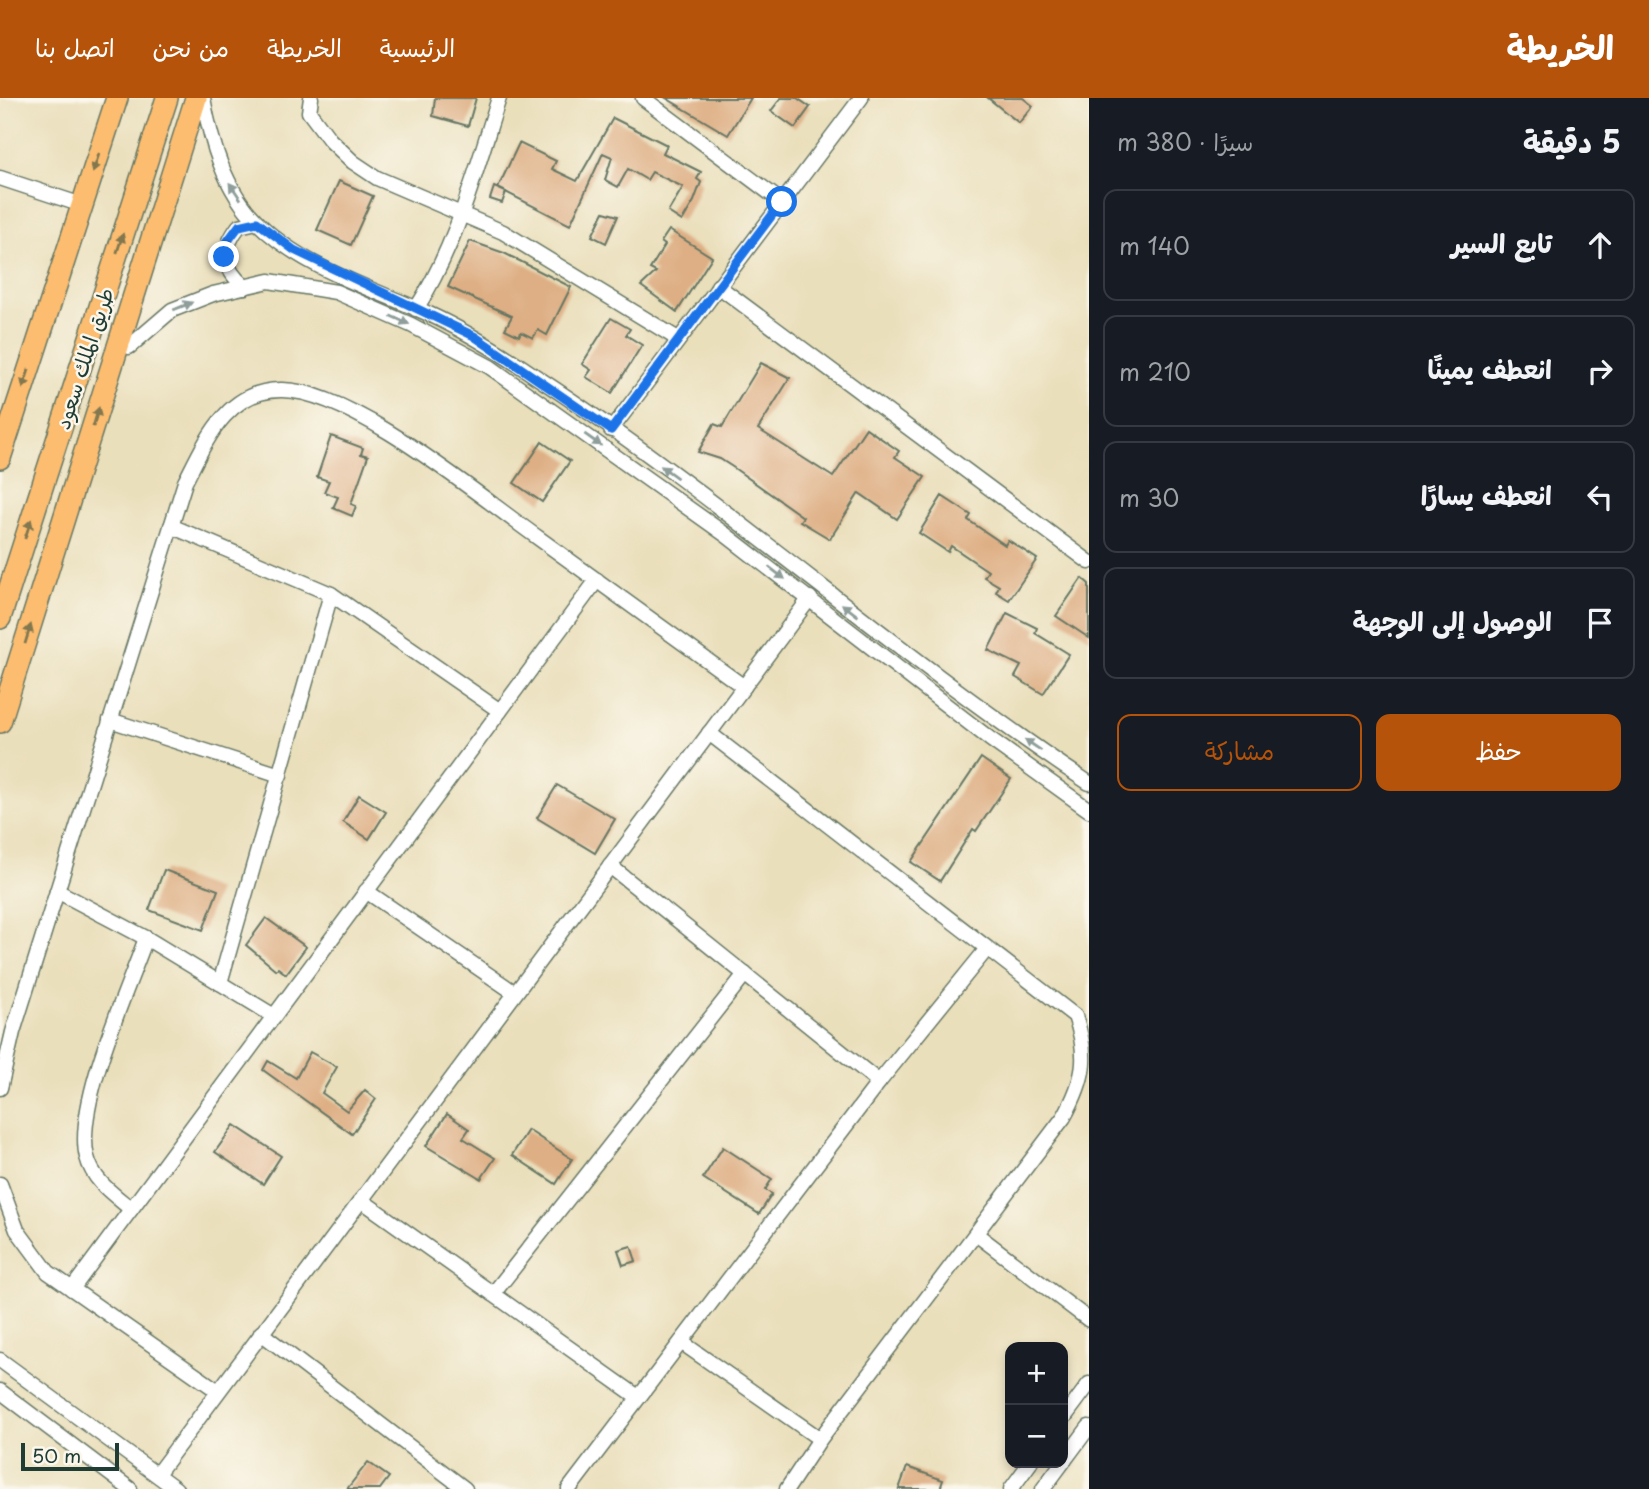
<!DOCTYPE html>
<html lang="ar">
<head>
<meta charset="utf-8">
<style>
	:root { --surface:#171b24; --page:#242831; --text:#f1f3f6; --muted:#9ea1a6; --line:#363941; --accent:#b45309 }
	body { margin:0; font-family:"Playpen Sans","Playpen Sans Arabic",sans-serif; background:var(--page); color:var(--text); direction:rtl }
	.controls { position:absolute; right:21px; bottom:21px; display:grid; overflow:hidden; border-radius:14px; box-shadow:0 4px 10px #0003 }
	.controls button { width:63px; height:63px; display:grid; place-items:center; padding:0; border:0; border-bottom:2px solid var(--line); background:var(--surface); color:var(--text); font:35px sans-serif }
	.scale { position:absolute; left:21px; bottom:18px; width:98px; box-sizing:border-box; padding-left:7px; border:4px solid #1f3d34; border-top:0; font-size:19px; line-height:24px; white-space:nowrap; color:#1f3d34; -webkit-text-stroke:5px #fbf7ec; paint-order:stroke }
	.stop { position:absolute; width:21px; height:21px; margin:-16px; border:5px solid #1a73e8; border-radius:50%; background:#fff }
	.stop.end { background:#1a73e8; border-color:#fff; box-shadow:0 2px 7px #0008 }
	.list { margin:0; padding:0; list-style:none }
	h2 { display:flex; justify-content:space-between; align-items:center; height:91px; margin:0; padding:0 28px; font-size:30px }
	h2 small { font-size:23px; font-weight:400; color:var(--muted) }
	.list li { display:grid; grid-template-columns:46px 1fr auto; gap:21px; align-items:center; box-sizing:border-box; height:112px; margin:0 14px 14px; padding:0 14px; border:2px solid var(--line); border-radius:14px }
	.list b { display:block; font-size:26px; white-space:nowrap }
	.list em { font-size:23px; font-style:normal; color:var(--muted) }
	.actions { display:flex; gap:14px; padding:21px 28px }
	.actions a { flex:1; padding:16px 0; border:2px solid var(--accent); border-radius:14px; text-align:center; font-size:24px; color:var(--accent) }
	.actions .main { background:var(--accent); color:#fff }
	.icon { flex:none; width:38px; height:38px; fill:none; stroke:currentColor; stroke-width:2; stroke-linecap:round; stroke-linejoin:round }
	.map { position:relative; flex:none; width:1089px; height:1391px; overflow:hidden; direction:ltr }
	header { display:flex; align-items:center; gap:42px; box-sizing:border-box; height:98px; padding:0 35px; background:var(--accent); color:#fff }
	header strong { font-size:33px }
	nav { display:flex; gap:38px; margin-inline-start:auto; font-size:24px }
	main { display:flex }
	aside { flex:1; background:var(--surface) }
	.map>svg:first-child { display:block }
	.building { fill:#deaf84 }
	.lines { fill:none; stroke-linecap:round; stroke-linejoin:round }
	.street-casing { stroke:#667663; stroke-width:17 }
	.primary-casing { stroke:#667663; stroke-width:24 }
	.street { stroke:#fff; stroke-width:14 }
	.primary { stroke:#fcbd6f; stroke-width:21 }
	.oneway { fill:#82774f }
	.oneway2 { fill:#8f9e9a }
	.route { stroke:#1a73e8; stroke-width:9 }
	.labels { text-anchor:middle; dominant-baseline:central; stroke-width:5; stroke-linejoin:round; paint-order:stroke }
	.street-label { font-size:21px; fill:#1f3d34; stroke:#fbf7ec }
</style>
</head>
<body>
<header>
<strong>الخريطة</strong>
<nav><a>الرئيسية</a><a>الخريطة</a><a>من نحن</a><a>اتصل بنا</a></nav>
</header>
<main>
<aside>
<h2>5 دقيقة<small>سيرًا · 380 m</small></h2>
<ul class="list">
<li><svg class="icon" aria-label="ahead" viewBox="0 0 24 24"><path d="M12 20V5M6 11l6-6 6 6"/></svg><div><b>تابع السير</b></div><em>140 m</em></li>
<li><svg class="icon" aria-label="right" viewBox="0 0 24 24"><path d="M7 20v-9h11M14 6l5 5-5 5"/></svg><div><b>انعطف يمينًا</b></div><em>210 m</em></li>
<li><svg class="icon" aria-label="left" viewBox="0 0 24 24"><path d="M17 20v-9H6M10 6l-5 5 5 5"/></svg><div><b>انعطف يسارًا</b></div><em>30 m</em></li>
<li><svg class="icon" aria-label="arrive" viewBox="0 0 24 24"><path d="M6 21V4h12l-3 4 3 4H6"/></svg><div><b>الوصول إلى الوجهة</b></div></li>
</ul>
<div class="actions"><a class="main">حفظ</a><a>مشاركة</a></div>
</aside>
<div class="map">
<svg width="1089" height="1391" viewBox="0 0 1089 1391">
	<rect width="100%" height="100%" fill="#fbf7ec"/>
	<filter id="ink" filterUnits="userSpaceOnUse"><feTurbulence type="fractalNoise" baseFrequency=".0143" numOctaves="2"/><feDisplacementMap in="SourceGraphic" scale="14" xChannelSelector="R" yChannelSelector="G"/><feConvolveMatrix kernelMatrix="1 2 1 2 8 2 1 2 1" color-interpolation-filters="sRGB"/></filter>
	<filter id="wash" filterUnits="userSpaceOnUse"><feTurbulence type="fractalNoise" baseFrequency=".00686" numOctaves="4" result="noise"/><feDisplacementMap in="SourceGraphic" scale="28" xChannelSelector="R" yChannelSelector="G"/><feGaussianBlur stdDeviation="1.57" result="paint"/><feColorMatrix in="noise" values="0 0 0 0 0 0 0 0 0 0 0 0 0 0 0 0 0 1.4 0 .05"/><feComposite in="paint" operator="in"/></filter>
	<g filter="url(#wash)">
		<rect width="100%" height="100%" fill="#eadfbb"/>
		<g id="blocks">
			<!-- building -->
			<g class="building">
				<path d="M 435,0 L 476,0 L 468,28 L 433,18 Z"/>
				<path d="M 666,0 L 751,0 L 728,37 Z"/>
				<path d="M 781,0 L 797,0 L 810,9 L 795,30 L 771,13 Z"/>
				<path d="M 988,0 L 1023,0 L 1033,8 L 1019,25 Z"/>
				<path d="M 613,20 L 667,47 L 663,55 L 701,74 L 697,81 L 701,84 L 694,103 L 682,123 L 668,114 L 683,89 L 652,74 L 647,82 L 628,71 L 618,89 L 605,82 L 612,59 L 603,55 L 570,127 L 498,90 L 519,45 L 556,63 L 552,71 L 577,83 Z"/>
				<path d="M 339,83 L 373,98 L 351,147 L 317,132 Z"/>
				<path d="M 494,89 L 506,94 L 502,105 L 490,101 Z"/>
				<path d="M 604,114 L 618,118 L 606,145 L 592,138 Z"/>
				<path d="M 669,132 L 712,159 L 677,214 L 641,188 L 656,174 L 650,171 L 665,147 L 661,144 Z"/>
				<path d="M 470,143 L 504,155 L 571,189 L 547,237 L 538,232 L 533,240 L 521,234 L 519,238 L 505,231 L 512,218 L 448,189 Z"/>
				<path d="M 611,220 L 630,231 L 626,237 L 642,247 L 612,295 L 586,279 L 591,272 L 582,266 Z"/>
				<path d="M 761,265 L 790,280 L 758,331 L 833,379 L 866,330 L 899,353 L 895,359 L 925,379 L 897,421 L 859,395 L 830,441 L 800,423 L 803,419 L 734,370 L 720,361 L 698,354 L 714,326 L 722,329 Z"/>
				<path d="M 331,338 L 363,350 L 361,356 L 368,358 L 351,406 L 356,408 L 352,418 L 333,410 L 338,399 L 324,394 L 329,383 L 317,379 Z"/>
				<path d="M 542,344 L 570,363 L 542,404 L 514,385 Z"/>
				<path d="M 942,398 L 971,417 L 968,422 L 1005,447 L 1008,442 L 1037,461 L 1009,502 L 996,494 L 999,488 L 984,479 L 988,473 L 951,448 L 948,454 L 919,435 Z"/>
				<path d="M 1082,480 L 1089,486 L 1089,540 L 1056,518 Z"/>
				<path d="M 1007,515 L 1037,530 L 1035,535 L 1069,556 L 1043,596 L 1015,579 L 1021,568 L 988,552 Z"/>
				<path d="M 981,660 L 1011,681 L 976,733 L 973,731 L 940,783 L 911,764 Z"/>
				<path d="M 557,687 L 615,721 L 595,755 L 537,720 Z"/>
				<path d="M 359,697 L 386,714 L 369,741 L 343,724 Z"/>
				<path d="M 164,772 L 218,792 L 203,832 L 149,812 Z"/>
				<path d="M 266,820 L 306,849 L 286,876 L 278,870 L 276,872 L 246,847 Z"/>
				<path d="M 310,954 L 337,969 L 322,995 L 347,1013 L 365,992 L 376,1001 L 352,1036 L 263,972 L 268,963 L 296,980 Z"/>
				<path d="M 447,1016 L 469,1031 L 463,1040 L 495,1060 L 481,1081 L 426,1048 Z"/>
				<path d="M 234,1027 L 281,1058 L 263,1086 L 215,1054 Z"/>
				<path d="M 528,1032 L 572,1061 L 556,1086 L 512,1057 Z"/>
				<path d="M 723,1049 L 772,1081 L 765,1092 L 772,1096 L 759,1116 L 703,1080 Z"/>
				<path d="M 631,1148 L 636,1163 L 623,1167 L 618,1152 Z"/>
				<path d="M 368,1364 L 389,1379 L 380,1391 L 347,1391 Z"/>
				<path d="M 907,1369 L 943,1382 L 940,1391 L 899,1391 Z"/>
			</g>
		</g>
	</g>
	<g filter="url(#ink)">
		<use href="#blocks" fill-opacity="0" stroke="#667663" stroke-width="2"/>
		<g class="lines">
			<!-- street casing -->
			<g class="street-casing">
				<g id="street">
					<path d="M 203,0 C 211,44 224,91 257,124 C 302,170 372,190 429,216 C 468,234 503,256 538,280 C 729,405 899,560 1089,685"/>
					<path d="M 311,0 L 309,14 L 330,42 L 353,64 L 377,80 L 503,134 L 678,241"/>
					<path d="M 643,0 L 782,104"/>
					<path d="M 0,80 L 82,107"/>
					<path d="M 718,188 L 1089,464"/>
					<path d="M 245,189 C 221,169 221,152 239,128 L 257,124"/>
					<path d="M 416,211 C 457,147 476,71 499,0"/>
					<path d="M 129,249 L 172,212 L 213,196 L 269,183 L 336,194 L 411,227 L 490,269 L 726,437 L 990,641 L 1089,712"/>
					<path d="M 611,332 L 861,0"/>
					<path d="M 171,428 L 331,496 L 500,613"/>
					<path d="M 110,622 L 280,677"/>
					<path d="M 709,635 L 1075,918 C 1089,958 1085,981 1064,1019 L 820,1341 L 787,1391"/>
					<path d="M 610,768 L 879,984"/>
					<path d="M 57,793 L 146,840 L 274,918"/>
					<path d="M 366,793 L 515,895"/>
					<path d="M 220,885 L 331,496"/>
					<path d="M 0,990 L 13,934 L 185,384 C 206,343 227,291 282,292 C 352,292 479,398 537,439 C 606,489 675,539 744,589"/>
					<path d="M 0,1086 L 17,1132 L 48,1174 L 218,1293"/>
					<path d="M 361,1102 L 638,1299"/>
					<path d="M 131,1111 C 113,1096 93,1083 87,1059 C 74,1008 128,891 146,840"/>
					<path d="M 976,1136 L 1089,1222"/>
					<path d="M 72,1191 L 597,482"/>
					<path d="M 493,1196 L 745,876"/>
					<path d="M 261,1235 L 465,1391"/>
					<path d="M 681,1244 L 820,1341"/>
					<path d="M 0,1262 L 176,1391"/>
					<path d="M 0,1293 L 130,1391"/>
					<path d="M 1063,1321 L 1089,1286"/>
					<path d="M 157,1376 L 810,500"/>
					<path d="M 569,1391 L 879,984 L 986,852"/>
					<path d="M 1011,1391 L 1030,1365"/>
					<path d="M 1043,1391 L 1089,1329"/>
				</g>
			</g>
			<!-- primary casing -->
			<g class="primary-casing">
				<g id="primary">
					<path d="M 0,360 L 117,0"/>
					<path d="M 0,520 L 167,0"/>
					<path d="M 0,624 L 196,0"/>
				</g>
			</g>
			<!-- street -->
			<use href="#street" class="street"/>
			<!-- primary -->
			<use href="#primary" class="primary"/>
		</g>
		<!-- one-way arrows -->
		<defs><path id="oneway-solid" d="M-6-.8H1V-3.2L6.5 0L1 3.2V.8H-6Z" transform="scale(1.75)"/></defs>
		<g class="oneway">
			<use href="#oneway-solid" transform="translate(96 65) rotate(108)"/>
			<use href="#oneway-solid" transform="translate(120 145) rotate(-72)"/>
			<use href="#oneway-solid" transform="translate(26 281) rotate(108)"/>
			<use href="#oneway-solid" transform="translate(96 319) rotate(-73)"/>
			<use href="#oneway-solid" transform="translate(28 431) rotate(-72)"/>
			<use href="#oneway-solid" transform="translate(28 536) rotate(-73)"/>
		</g>
		<g class="oneway2">
			<use href="#oneway-solid" transform="translate(235 93) rotate(-125)"/>
			<use href="#oneway-solid" transform="translate(183 208) rotate(-22)"/>
			<use href="#oneway-solid" transform="translate(400 222) rotate(24)"/>
			<use href="#oneway-solid" transform="translate(593 342) rotate(35)"/>
			<use href="#oneway-solid" transform="translate(669 374) rotate(-144)"/>
			<use href="#oneway-solid" transform="translate(777 475) rotate(37)"/>
			<use href="#oneway-solid" transform="translate(850 512) rotate(-143)"/>
			<use href="#oneway-solid" transform="translate(1033 647) rotate(-146)"/>
		</g>
	</g>
	<g class="lines" filter="url(#ink)">
		<!-- route -->
		<path class="route" d="M 224,159 L 227,144 L 239,128 L 257,124 L 294,152 L 474,238 L 611,332 L 782,104"/>
	</g>
	<g class="labels">
		<!-- street labels -->
		<g class="street-label">
			<text transform="translate(83 260) rotate(-72)">طريق الملك سعود</text>
		</g>
	</g>
</svg>
<div class="controls">
<button>+</button>
<button>−</button>
</div>
<div class="scale">50 m</div>
<div class="stop" style="left:782px;top:104px"></div>
<div class="stop end" style="left:224px;top:159px"></div>
</div>
</main>
</body>
</html>
